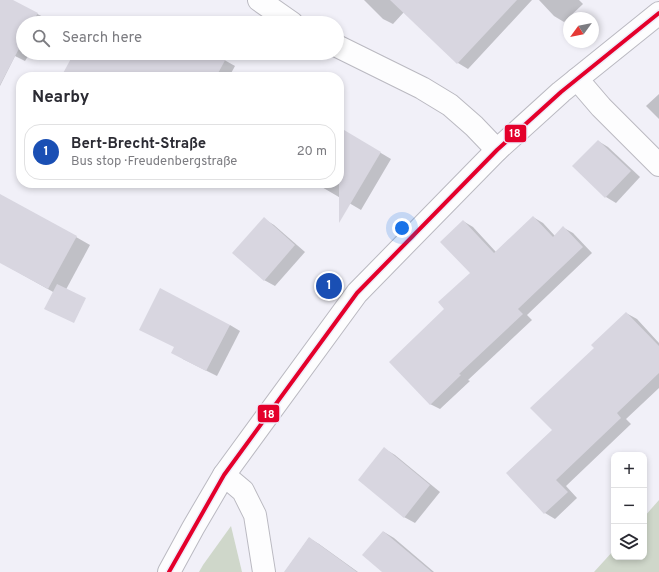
<!DOCTYPE html>
<html lang="en">
<head>
<meta charset="utf-8">
<style>
	:root { --surface:#fff; --page:#f2f2f3; --text:#2b2b33; --muted:#7c7c81; --line:#e1e1e2; --accent:#2563eb }
	body { margin:0; font-family:Overpass,sans-serif; background:var(--page); color:var(--text) }
	.controls { position:absolute; right:12px; bottom:12px; display:grid; overflow:hidden; border-radius:8px; box-shadow:0 2px 6px #0003 }
	.controls button { width:36px; height:36px; display:grid; place-items:center; padding:0; border:0; border-bottom:1px solid var(--line); background:var(--surface); color:var(--text); font:20px sans-serif }
	.compass { position:absolute; left:563px; top:12px; width:36px; height:36px; border-radius:50%; background:var(--surface); box-shadow:0 2px 6px #0003; rotate:237deg }
	.you { position:absolute; left:402px; top:228px; width:14px; height:14px; margin:-10px; border:3px solid #fff; border-radius:50%; background:#1a73e8; box-shadow:0 0 0 6px #1a73e833 }
	.badge { display:grid; place-items:center; width:26px; height:26px; border-radius:50%; background:var(--accent); color:#fff; font-size:13px; font-weight:700 }
	.pin { position:absolute; translate:-50% -50%; border:2px solid #fff; box-shadow:0 1px 4px #0006 }
	.list { margin:0; padding:0; list-style:none }
	h2 { display:flex; justify-content:space-between; align-items:center; height:52px; margin:0; padding:0 16px; font-size:17px }
	h2 small { font-size:13px; font-weight:400; color:var(--muted) }
	.list li { display:grid; grid-template-columns:26px 1fr auto; gap:12px; align-items:center; box-sizing:border-box; height:56px; margin:0 8px 8px; padding:0 8px; border:1px solid var(--line); border-radius:16px }
	.list b { display:block; font-size:15px; white-space:nowrap }
	.list p { margin:0; font-size:13px; white-space:nowrap; color:var(--muted) }
	.list em { font-size:13px; font-style:normal; color:var(--muted) }
	.icon { flex:none; width:22px; height:22px; fill:none; stroke:currentColor; stroke-width:2; stroke-linecap:round; stroke-linejoin:round }
	.map { position:relative; flex:none; width:659px; height:572px; overflow:hidden }
	.search { position:absolute; background:var(--surface); box-shadow:0 2px 6px #0003; left:16px; top:16px; width:328px; height:44px; display:flex; align-items:center; gap:10px; box-sizing:border-box; padding:0 14px; border-radius:22px; color:var(--muted); font-size:15px }
	.panel { position:absolute; background:var(--surface); box-shadow:0 2px 6px #0003; left:16px; top:72px; width:328px; height:116px; border-radius:16px }
	.map>svg:first-child { display:block }
	.green { fill:#cfd7ca }
	.shadow { fill:#0003 }
	.building { fill:#d8d6e0 }
	.lines { fill:none; stroke-linecap:round; stroke-linejoin:round }
	.street-casing { stroke:#bab9c1; stroke-width:24 }
	.secondary-casing { stroke:#bab9c1; stroke-width:24 }
	.street { stroke:#fdfdfe; stroke-width:22 }
	.secondary { stroke:#fdfdfe; stroke-width:22 }
	.bus-1-casing { stroke:#eeedfb; stroke-width:7 }
	.bus-1 { stroke:#e4002b; stroke-width:4 }
	.line-badge { stroke:#eeedfb; stroke-width:1.5 }
	.badge-label { font-size:11px; text-anchor:middle; font-weight:bold; fill:#fff }
</style>
</head>
<body>
<div class="map">
<svg width="659" height="572" viewBox="0 0 659 572">
	<rect width="100%" height="100%" fill="#f1f0f8"/>
	<!-- green -->
	<g class="green">
		<path d="M 659,500 L 659,572 L 594,572 L 614,550 L 614,557 L 644,557 L 644,517 Z"/>
		<path d="M 231,526 L 242,572 L 199,572 L 203,565 Z"/>
	</g>
	<!-- shadow -->
	<g class="shadow">
		<path d="M 0,0 L 11,0 L 47,19 L 45,23 L 23,23 L 23,53 L 30,53 L 25,61 L 15,56 L 0,86 Z"/>
		<path d="M 364,0 L 532,0 L 468,69 L 458,63 L 404,12 L 393,24 L 383,19 Z"/>
		<path d="M 539,0 L 579,0 L 583,4 L 564,22 L 554,16 Z"/>
		<path d="M 75,53 L 212,53 L 235,66 L 229,77 L 62,77 Z"/>
		<path d="M 659,94 L 659,119 L 646,106 Z"/>
		<path d="M 339,128 L 391,159 L 361,210 L 315,183 L 339,183 Z"/>
		<path d="M 598,141 L 608,147 L 640,177 L 616,203 L 606,197 Z"/>
		<path d="M 0,212 L 76,237 L 90,245 L 62,297 L 0,262 Z"/>
		<path d="M 533,217 L 543,223 L 555,236 L 564,228 L 573,233 L 592,253 L 527,315 L 532,320 L 468,380 L 470,381 L 440,409 L 430,404 L 446,309 L 471,273 L 463,221 L 473,227 L 496,252 Z"/>
		<path d="M 264,219 L 274,225 L 305,252 L 275,286 L 264,280 L 233,253 Z"/>
		<path d="M 626,313 L 637,319 L 659,343 L 659,388 L 626,419 L 631,424 L 566,486 L 577,498 L 555,519 L 545,513 L 507,473 L 553,430 L 596,348 Z"/>
		<path d="M 230,325 L 240,331 L 217,376 L 183,359 L 175,348 Z"/>
		<path d="M 385,449 L 395,455 L 440,492 L 415,523 L 404,517 Z"/>
		<path d="M 384,532 L 394,538 L 434,572 L 384,572 Z"/>
		<path d="M 309,538 L 319,544 L 358,572 L 285,572 Z"/>
	</g>
	<!-- building -->
	<g class="building">
		<path d="M 0,0 L 13,0 L 38,13 L 32,23 L 23,23 L 23,41 L 0,85 Z"/>
		<path d="M 390,0 L 517,0 L 457,64 Z"/>
		<path d="M 74,53 L 229,53 L 216,77 L 61,77 Z"/>
		<path d="M 339,127 L 381,152 L 339,223 Z"/>
		<path d="M 598,140 L 631,171 L 605,198 L 572,166 Z"/>
		<path d="M 0,194 L 77,236 L 48,289 L 0,263 Z"/>
		<path d="M 533,216 L 553,237 L 563,226 L 583,247 L 518,309 L 523,314 L 459,374 L 461,375 L 430,405 L 389,362 L 444,309 L 438,302 L 470,273 L 440,242 L 463,220 L 494,253 Z"/>
		<path d="M 264,217 L 295,245 L 264,281 L 232,253 Z"/>
		<path d="M 57,284 L 86,298 L 74,323 L 44,309 Z"/>
		<path d="M 160,288 L 230,325 L 206,371 L 171,353 L 174,347 L 139,330 Z"/>
		<path d="M 626,312 L 659,346 L 659,373 L 617,413 L 621,418 L 556,480 L 568,492 L 544,514 L 506,473 L 552,430 L 530,408 L 594,348 L 591,345 Z"/>
		<path d="M 384,447 L 430,485 L 404,518 L 358,480 Z"/>
		<path d="M 383,531 L 432,572 L 382,572 L 362,555 Z"/>
		<path d="M 309,537 L 357,572 L 284,572 Z"/>
	</g>
	<g class="lines">
		<!-- street casing -->
		<g class="street-casing">
			<g id="street">
				<path d="M 259,0 L 292,23"/>
				<path d="M 337,46 L 422,88 L 450,105 L 474,126 L 497,150"/>
				<path d="M 577,79 L 601,107 L 659,165"/>
				<path d="M 224,475 L 243,491 L 255,515 L 264,572"/>
			</g>
		</g>
		<!-- secondary casing -->
		<g class="secondary-casing">
			<path id="secondary" d="M 169,572 L 193,528 L 224,475 L 357,293 L 497,150 L 561,92 L 659,13"/>
		</g>
		<!-- street -->
		<use href="#street" class="street"/>
		<!-- secondary -->
		<use href="#secondary" class="secondary"/>
		<!-- bus-1 casing -->
		<g class="bus-1-casing">
			<path id="bus-1" d="M 169,572 L 224,475 L 357,293 L 497,150 L 561,92 L 659,13"/>
		</g>
		<!-- bus-1 -->
		<use href="#bus-1" class="bus-1"/>
	</g>
	<g class="line-badge">
		<rect x="504" y="124" width="23" height="19" rx="4" fill="#e4002b"/>
		<rect x="257" y="404" width="23" height="19" rx="4" fill="#e4002b"/>
	</g>
	<g class="badge-label">
		<text x="515" y="137">18</text>
		<text x="269" y="418">18</text>
	</g>
</svg>
<div class="controls">
<button>+</button>
<button>−</button>
<button><svg class="icon" aria-label="layers" viewBox="0 0 24 24"><path d="M12 4l9 5-9 5-9-5zM3 14l9 5 9-5"/></svg></button>
</div>
<svg class="compass" viewBox="-18 -18 36 36"><path d="M0-13l5 13h-10z" fill="#e53935"/><path d="M0 13l5-13h-10z" fill="#7c7c81"/></svg>
<div class="you"></div>
<div class="pin badge" style="left:329px;top:286px;background:#1a4fb4">1</div>
<div class="search"><svg class="icon" aria-label="search" viewBox="0 0 24 24"><circle cx="10" cy="10" r="6"/><path d="M15 15l6 6"/></svg>Search here</div>
<section class="panel">
<h2>Nearby<small></small></h2>
<ul class="list">
<li><span class="badge" style="background:#1a4fb4">1</span><div><b>Bert-Brecht-Straße</b><p>Bus stop · Freudenbergstraße</p></div><em>20 m</em></li>
</ul>
</section>
</div>
</body>
</html>
